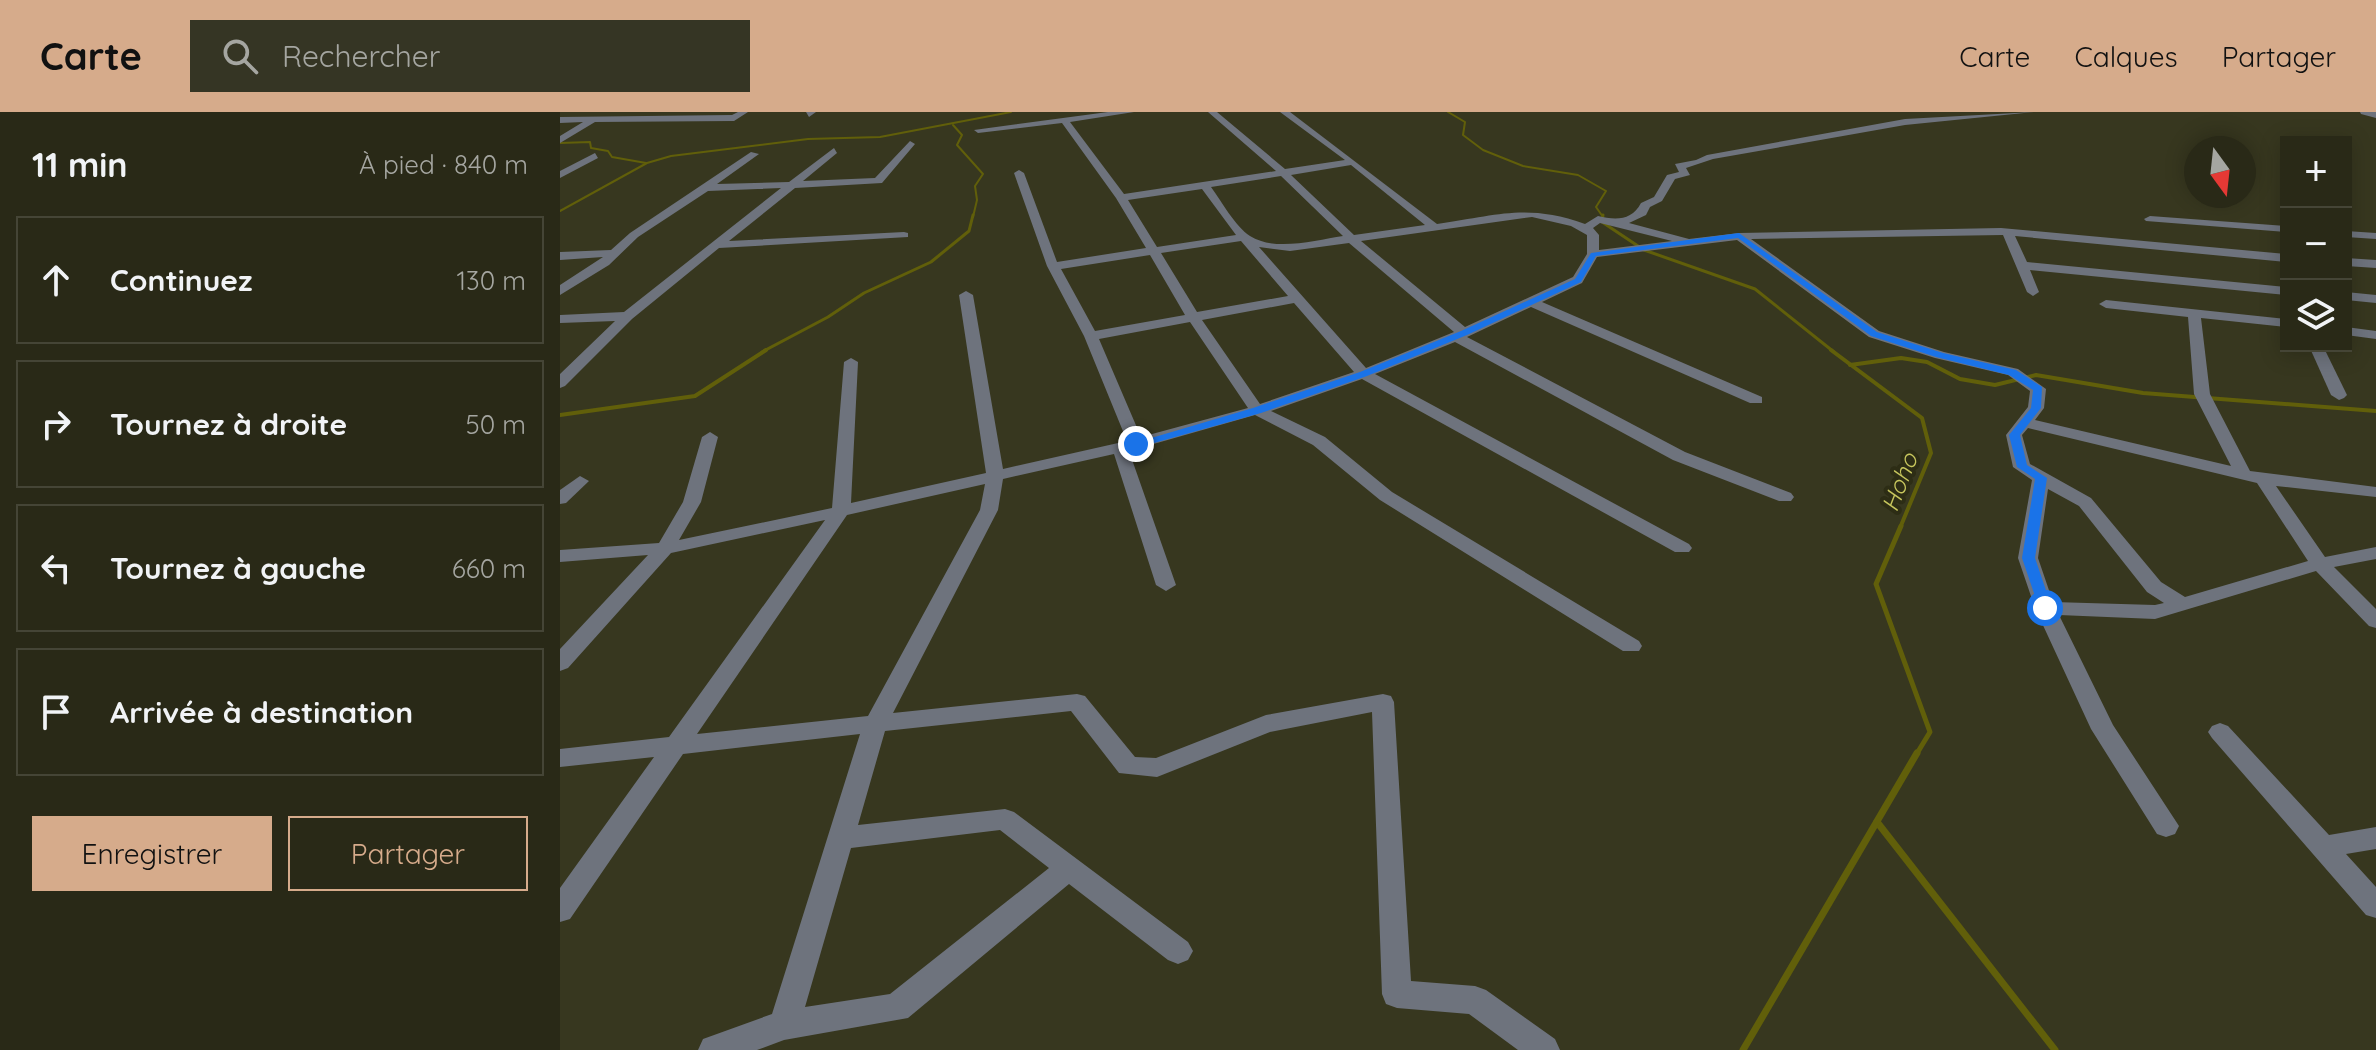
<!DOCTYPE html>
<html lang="fr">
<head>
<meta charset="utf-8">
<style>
	:root { --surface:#292917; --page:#353524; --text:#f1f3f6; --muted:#a5a6a1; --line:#454536; --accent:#d6ab8b }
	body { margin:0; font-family:Quicksand,sans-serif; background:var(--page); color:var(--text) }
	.controls { position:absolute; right:24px; top:24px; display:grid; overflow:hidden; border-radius:0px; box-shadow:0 4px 20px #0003 }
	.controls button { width:72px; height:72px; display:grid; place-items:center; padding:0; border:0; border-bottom:2px solid var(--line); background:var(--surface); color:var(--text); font:40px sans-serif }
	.compass { position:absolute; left:1624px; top:24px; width:72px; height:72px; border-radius:50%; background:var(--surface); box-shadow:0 4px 20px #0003; rotate:165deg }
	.stop { position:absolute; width:24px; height:24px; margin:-18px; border:6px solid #1a73e8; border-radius:50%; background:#fff }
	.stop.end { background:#1a73e8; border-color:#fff; box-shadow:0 2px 8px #0008 }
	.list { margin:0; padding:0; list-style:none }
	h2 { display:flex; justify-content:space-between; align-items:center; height:104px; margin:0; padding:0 32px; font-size:34px }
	h2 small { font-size:26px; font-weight:400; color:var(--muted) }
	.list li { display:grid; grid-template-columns:52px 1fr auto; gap:24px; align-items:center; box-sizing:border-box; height:128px; margin:0 16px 16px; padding:0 16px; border:2px solid var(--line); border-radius:0px }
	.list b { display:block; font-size:30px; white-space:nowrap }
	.list em { font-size:26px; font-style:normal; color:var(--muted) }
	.actions { display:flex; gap:16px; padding:24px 32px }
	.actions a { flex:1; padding:18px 0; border:2px solid var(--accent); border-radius:0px; text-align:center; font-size:28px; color:var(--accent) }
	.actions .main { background:var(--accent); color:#111 }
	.icon { flex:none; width:44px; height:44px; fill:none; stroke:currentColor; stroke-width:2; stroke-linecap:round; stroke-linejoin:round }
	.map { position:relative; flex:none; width:1816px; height:938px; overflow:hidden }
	header { display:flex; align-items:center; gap:48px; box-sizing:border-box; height:112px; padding:0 40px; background:var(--accent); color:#111 }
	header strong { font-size:38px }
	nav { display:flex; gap:44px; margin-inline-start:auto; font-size:28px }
	.search { width:560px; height:72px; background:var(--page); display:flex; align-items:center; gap:20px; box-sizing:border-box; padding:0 28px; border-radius:0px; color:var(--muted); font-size:30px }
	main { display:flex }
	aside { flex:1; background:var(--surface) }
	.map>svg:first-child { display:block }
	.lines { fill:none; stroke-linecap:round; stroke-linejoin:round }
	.stream-far4 { stroke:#615f0a; stroke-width:2 }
	.stream-far3 { stroke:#615f0a; stroke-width:3 }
	.stream-far2 { stroke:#615f0a; stroke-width:4 }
	.stream-far1 { stroke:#615f0a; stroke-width:5 }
	.stream { stroke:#615f0a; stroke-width:7 }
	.minor { fill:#6e737d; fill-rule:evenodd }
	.route { fill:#1a73e8 }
	.labels { text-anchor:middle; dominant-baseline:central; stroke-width:8; stroke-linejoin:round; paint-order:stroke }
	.water-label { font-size:24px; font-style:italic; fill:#c7c65d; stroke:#2d2d15 }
</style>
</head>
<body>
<header>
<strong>Carte</strong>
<div class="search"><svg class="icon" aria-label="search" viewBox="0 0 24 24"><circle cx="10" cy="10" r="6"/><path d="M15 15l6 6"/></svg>Rechercher</div>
<nav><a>Carte</a><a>Calques</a><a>Partager</a></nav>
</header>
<main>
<aside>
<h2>11 min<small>À pied · 840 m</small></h2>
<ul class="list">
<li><svg class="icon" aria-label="ahead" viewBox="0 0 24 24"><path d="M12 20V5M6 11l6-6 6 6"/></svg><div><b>Continuez</b></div><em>130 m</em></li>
<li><svg class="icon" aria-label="right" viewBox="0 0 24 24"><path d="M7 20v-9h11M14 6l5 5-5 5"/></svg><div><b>Tournez à droite</b></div><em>50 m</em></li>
<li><svg class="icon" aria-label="left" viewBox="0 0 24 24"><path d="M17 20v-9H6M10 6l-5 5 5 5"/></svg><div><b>Tournez à gauche</b></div><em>660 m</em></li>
<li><svg class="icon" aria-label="arrive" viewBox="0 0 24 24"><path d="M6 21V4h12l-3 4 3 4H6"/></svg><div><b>Arrivée à destination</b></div></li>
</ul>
<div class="actions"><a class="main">Enregistrer</a><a>Partager</a></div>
</aside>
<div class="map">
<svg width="1816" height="938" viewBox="0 0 1816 938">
	<rect width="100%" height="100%" fill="#37371f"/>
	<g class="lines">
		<!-- stream-far4 -->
		<g class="stream-far4">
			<path d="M 888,0 L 905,10 L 903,23 L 923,38 L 963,54 L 1018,63 L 1046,79 L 1036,95 L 1043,105"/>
			<path d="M 393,13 L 402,23 L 397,33 L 423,62 L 415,74 L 417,88 L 413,105"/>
			<path d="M 0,31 L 30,30 L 31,36 L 48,39 L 52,45 L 86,51"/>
			<path d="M 0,99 L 87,51 L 111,44 L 248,27 L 320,25 L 451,0"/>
		</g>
		<!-- stream-far3 -->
		<g class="stream-far3">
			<path d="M 1043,103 L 1042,110 L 1084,138 L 1195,177 L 1274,240"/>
			<path d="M 202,240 L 268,205 L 304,181 L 371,150 L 409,119 L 413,103"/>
		</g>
		<!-- stream-far2 -->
		<g class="stream-far2">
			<path d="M 1271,238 L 1362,306 L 1371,341 L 1340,416"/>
			<path d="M 1290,253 L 1341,246 L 1367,250 L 1400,267 L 1435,273 L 1476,263 L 1583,281 L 1816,299"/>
			<path d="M 0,303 L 135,284 L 206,238"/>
		</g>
		<!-- stream-far1 -->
		<path class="stream-far1" d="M 1341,414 L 1316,472 L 1370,620 L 1356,643"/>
		<!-- stream -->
		<g class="stream">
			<path d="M 1317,710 L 1495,938"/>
			<path d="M 1183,938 L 1357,641"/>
		</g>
		<!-- minor -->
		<g class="minor">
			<path d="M 178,0 L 188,0 L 174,9 L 35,10 L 0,31 L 0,24 L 23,10 L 0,11 L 0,5 L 172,3 Z"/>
			<path d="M 246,0 L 256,0 L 249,5 Z"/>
			<path d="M 548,0 L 574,0 L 510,10 L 564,82 L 716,59 L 648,0 L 657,0 L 725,57 L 785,48 L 720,0 L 730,0 L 877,112 C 936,104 966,91 1025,112 L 1038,104 C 1055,108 1072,109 1081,91 L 1094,85 L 1107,63 L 1119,60 L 1115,52 L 1136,48 L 1147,43 L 1345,7 L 1475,0 L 1345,13 L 1153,47 L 1126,56 L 1130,63 L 1115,67 L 1102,89 L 1090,95 L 1086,103 L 1069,111 L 1129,127 L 1179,121 L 1441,116 L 1726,142 L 1726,150 L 1455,124 L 1467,150 L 1726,175 L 1726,183 L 1470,158 L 1479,180 L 1473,184 L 1467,180 L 1443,123 L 1191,127 L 1319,219 L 1384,240 L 1458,257 L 1486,277 L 1484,296 L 1475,308 L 1671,354 L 1634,282 L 1628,205 L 1546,196 L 1539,192 L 1546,188 L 1726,207 L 1726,215 L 1641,206 L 1650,282 L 1690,359 L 1816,375 L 1816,385 L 1716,374 L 1765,445 L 1816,435 L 1816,447 L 1774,455 L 1816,497 L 1816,516 L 1809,514 L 1756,459 L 1595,507 L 1499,503 L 1553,613 L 1619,714 L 1615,722 L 1606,725 L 1597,722 L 1531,617 L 1475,496 L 1458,446 L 1472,368 L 1453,355 L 1446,323 L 1468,295 L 1470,279 L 1448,263 L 1375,246 L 1309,225 L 1177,128 L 1037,145 L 1022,171 L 982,190 L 1202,285 L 1202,291 L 1190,291 L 971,195 L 907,225 L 1125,340 L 1231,381 L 1234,385 L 1231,389 L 1219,389 L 1113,348 L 895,230 L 815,262 L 1129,432 L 1132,436 L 1129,440 L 1115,440 L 802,267 L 711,299 L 765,325 L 832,380 L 1079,529 L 1082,534 L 1079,539 L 1063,539 L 820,388 L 753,333 L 695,303 L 569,339 L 616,473 L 606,479 L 596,473 L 554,342 L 443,367 L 438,398 L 333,601 L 517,582 L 525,584 L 575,645 L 596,646 L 706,603 L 823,582 L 831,584 L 834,590 L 851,869 L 915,874 L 926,878 L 995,927 L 1000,938 L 958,938 L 909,902 L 837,896 L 826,892 L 822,882 L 812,600 L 710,620 L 597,665 L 559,661 L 511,599 L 325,619 L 298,713 L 445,697 L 454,700 L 628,830 L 633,839 L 628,848 L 618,852 L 608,848 L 509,772 L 348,906 L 224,928 L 197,938 L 138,938 L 143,927 L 212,902 L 300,622 L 123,642 L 10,807 L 0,810 L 0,776 L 94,645 L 0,655 L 0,637 L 109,625 L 265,408 L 111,441 L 8,556 L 0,559 L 0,537 L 88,443 L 0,450 L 0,438 L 99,431 L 123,390 L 142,325 L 150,320 L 158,325 L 141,390 L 119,428 L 272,396 L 284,250 L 291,246 L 298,250 L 291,391 L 426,361 L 399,183 L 406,179 L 413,183 L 443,357 L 567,329 L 524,224 L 487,154 L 454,61 L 459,58 L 464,61 L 497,150 L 586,136 L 556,86 L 502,11 L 418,21 L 414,18 ZM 791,53 L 865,113 L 794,123 L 731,63 ZM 721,64 L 783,124 C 756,128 715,140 690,124 C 675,114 662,90 651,75 ZM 642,77 L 676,123 L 597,135 L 568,88 ZM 972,105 L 1011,114 L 1027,123 L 1027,142 L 1013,165 L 905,215 L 801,129 ZM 1040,111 L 1112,129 L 1039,138 L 1039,123 L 1033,116 ZM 681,129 L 728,184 L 637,200 L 601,141 ZM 789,131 L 894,220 L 806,256 L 699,135 L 730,139 ZM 590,143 L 625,203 L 535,219 L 501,157 ZM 734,191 L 794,260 L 700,292 L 642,208 ZM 630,210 L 688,296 L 581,325 L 539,227 ZM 1468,316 L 1697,371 L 1748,449 L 1625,485 L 1601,470 L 1531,386 L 1470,352 L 1462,323 ZM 425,372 L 420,398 L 308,604 L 137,622 L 287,403 ZM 1488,377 L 1519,394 L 1587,480 L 1604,491 L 1595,493 L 1493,490 L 1478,446 ZM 440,718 L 489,756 L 330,882 L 245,895 L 291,736 Z"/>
			<path d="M 1800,0 L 1816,0 L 1816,6 L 1801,2 Z"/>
			<path d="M 350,29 L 355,32 L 322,71 L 235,76 L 169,129 L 344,120 L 348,121 L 348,125 L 159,136 L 72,207 L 5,274 L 0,276 L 0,262 L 55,209 L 0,211 L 0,203 L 64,200 L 221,76 L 148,79 L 78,125 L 49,153 L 0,183 L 0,173 L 43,145 L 0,148 L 0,140 L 51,138 L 70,121 L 191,40 L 199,42 L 157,72 L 229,70 L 274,36 L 277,41 L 243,69 L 315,66 Z"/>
			<path d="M 35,41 L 38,46 L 0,66 L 0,59 Z"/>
			<path d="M 1590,104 L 1726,114 L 1726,120 L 1586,109 L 1584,107 Z"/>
			<path d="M 1786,119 L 1816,121 L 1816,127 L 1786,125 Z"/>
			<path d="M 1786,146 L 1816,148 L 1816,156 L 1786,154 Z"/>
			<path d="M 1786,180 L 1816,183 L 1816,191 L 1786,188 Z"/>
			<path d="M 1786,215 L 1816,219 L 1816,227 L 1786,223 Z"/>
			<path d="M 1749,234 L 1763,234 L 1787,283 L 1784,286 L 1779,288 L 1771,283 Z"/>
			<path d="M 20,364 L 29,369 L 6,391 L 0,392 L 0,378 Z"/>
			<path d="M 1660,611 L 1668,614 L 1769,723 L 1816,715 L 1816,737 L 1786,742 L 1816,775 L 1816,806 L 1806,803 L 1652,626 L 1648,620 L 1652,614 Z"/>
		</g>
	</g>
	<!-- route -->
	<path class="route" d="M 1179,121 L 1317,220 L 1383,241 L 1456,258 L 1482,275 L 1481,296 L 1460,323 L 1467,353 L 1487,366 L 1475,446 L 1492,496 L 1490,499 L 1481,499 L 1479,496 L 1462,446 L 1475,367 L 1457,355 L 1449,323 L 1471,296 L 1473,278 L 1449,263 L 1376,245 L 1311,224 L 1178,126 L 1036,144 L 1021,170 L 907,223 L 807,264 L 701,301 L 576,336 L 571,332 L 693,296 L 800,260 L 901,219 L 1015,167 L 1031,141 Z"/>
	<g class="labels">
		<!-- water labels -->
		<g class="water-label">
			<text transform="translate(1339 370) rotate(-69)">Hoho</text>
		</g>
	</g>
</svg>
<div class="controls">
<button>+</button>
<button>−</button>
<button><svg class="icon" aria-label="layers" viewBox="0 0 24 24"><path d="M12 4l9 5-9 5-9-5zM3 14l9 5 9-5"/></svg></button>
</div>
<svg class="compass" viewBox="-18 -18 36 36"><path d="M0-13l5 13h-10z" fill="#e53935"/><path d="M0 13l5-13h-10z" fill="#a5a6a1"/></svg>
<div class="stop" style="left:1485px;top:496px"></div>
<div class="stop end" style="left:576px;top:332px"></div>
</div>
</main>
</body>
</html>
